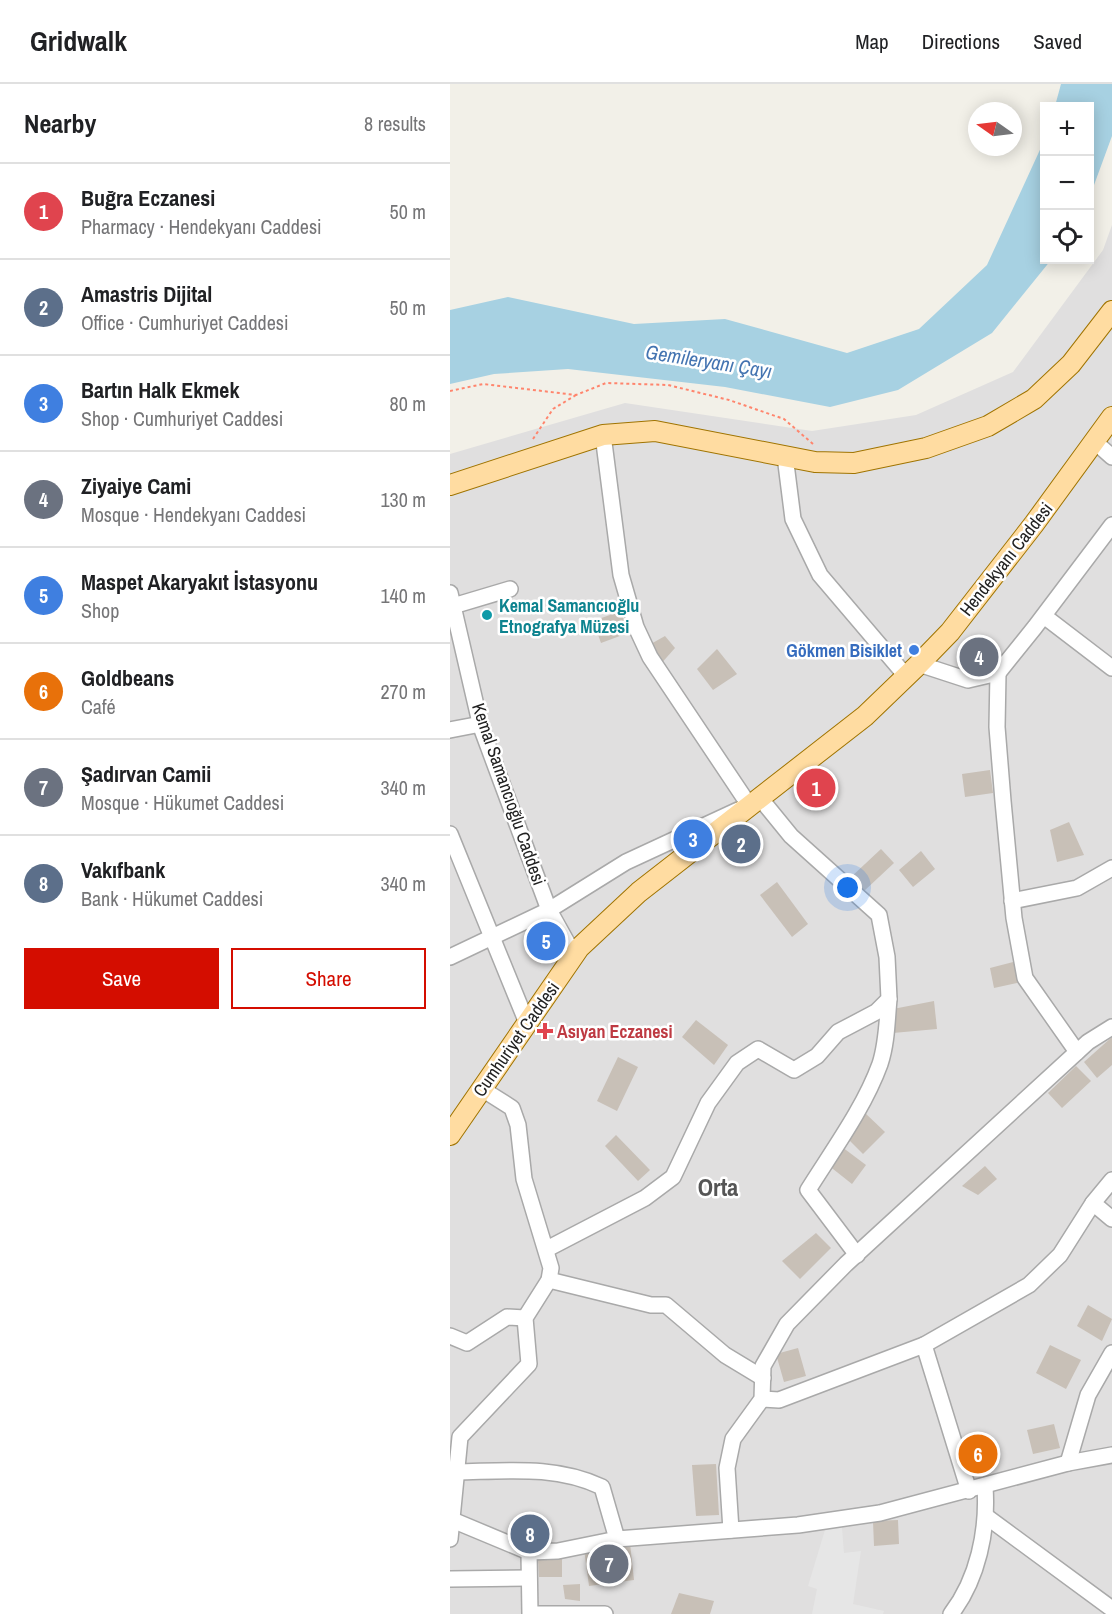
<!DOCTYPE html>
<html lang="en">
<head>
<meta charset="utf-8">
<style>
	:root { --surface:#fff; --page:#f2f2f2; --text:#202124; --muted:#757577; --line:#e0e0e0; --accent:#d40d00 }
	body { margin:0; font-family:"Archivo Narrow",sans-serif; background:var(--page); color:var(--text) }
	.controls { position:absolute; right:18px; top:18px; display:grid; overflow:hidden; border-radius:0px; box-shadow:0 3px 15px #0003 }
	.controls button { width:54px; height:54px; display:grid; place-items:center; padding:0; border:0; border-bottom:2px solid var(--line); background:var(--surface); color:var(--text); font:30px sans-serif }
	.compass { position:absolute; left:518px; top:18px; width:54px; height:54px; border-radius:50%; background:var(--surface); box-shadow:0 3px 15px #0003; rotate:284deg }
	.you { position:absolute; left:398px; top:804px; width:21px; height:21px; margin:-15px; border:4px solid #fff; border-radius:50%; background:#1a73e8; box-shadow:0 0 0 9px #1a73e833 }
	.badge { display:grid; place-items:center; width:39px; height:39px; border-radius:50%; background:var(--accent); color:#fff; font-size:20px; font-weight:700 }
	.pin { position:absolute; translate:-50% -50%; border:3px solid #fff; box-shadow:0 2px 6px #0006 }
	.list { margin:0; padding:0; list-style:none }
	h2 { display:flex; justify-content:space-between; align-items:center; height:78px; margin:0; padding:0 24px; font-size:26px }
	h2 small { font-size:20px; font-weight:400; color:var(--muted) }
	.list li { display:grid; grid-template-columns:39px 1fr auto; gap:18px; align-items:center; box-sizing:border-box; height:96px; padding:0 24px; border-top:2px solid var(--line) }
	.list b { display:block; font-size:22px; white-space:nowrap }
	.list p { margin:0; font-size:20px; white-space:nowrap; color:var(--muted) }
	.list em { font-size:20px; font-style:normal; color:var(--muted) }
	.actions { display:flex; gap:12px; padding:18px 24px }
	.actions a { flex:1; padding:14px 0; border:2px solid var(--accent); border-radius:0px; text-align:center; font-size:21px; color:var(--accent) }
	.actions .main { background:var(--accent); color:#fff }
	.icon { flex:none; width:33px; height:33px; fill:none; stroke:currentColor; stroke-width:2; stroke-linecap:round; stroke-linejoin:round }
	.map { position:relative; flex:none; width:662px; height:1530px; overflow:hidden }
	header { display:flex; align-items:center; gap:36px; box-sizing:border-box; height:84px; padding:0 30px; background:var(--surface); border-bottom:2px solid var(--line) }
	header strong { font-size:28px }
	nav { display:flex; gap:33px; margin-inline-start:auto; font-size:21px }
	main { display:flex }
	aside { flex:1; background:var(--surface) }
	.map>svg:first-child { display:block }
	.residential { fill:#e0dfdf }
	.parking { fill:#e6e6e6 }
	.water { fill:#a7d1e2 }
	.building { fill:#c8c0b7 }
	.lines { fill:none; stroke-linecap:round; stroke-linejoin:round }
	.minor-casing { stroke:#a9a9a9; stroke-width:18 }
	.major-casing { stroke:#a07400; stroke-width:22 }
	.path { stroke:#ff856d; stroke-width:2; stroke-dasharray:3 3; stroke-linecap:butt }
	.minor { stroke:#fff; stroke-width:15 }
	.major { stroke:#ffdca1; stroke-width:20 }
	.culture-dot { fill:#0f9aa8; stroke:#fff; stroke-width:2 }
	.shop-dot { fill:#3f7fe0; stroke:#fff; stroke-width:2 }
	.health-dot { fill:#e0444e; stroke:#fff; stroke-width:2 }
	.labels { text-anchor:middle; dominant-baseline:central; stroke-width:5; stroke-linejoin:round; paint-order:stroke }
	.street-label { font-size:18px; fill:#222; stroke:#fff }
	.culture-label { font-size:18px; font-weight:bold; fill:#0d838f; stroke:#fff; text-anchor:start }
	.shop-label { font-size:18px; font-weight:bold; fill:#366cbe; stroke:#fff; text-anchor:end }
	.health-label { font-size:18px; font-weight:bold; fill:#be3a42; stroke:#fff; text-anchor:start }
	.water-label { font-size:20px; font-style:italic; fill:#4474b1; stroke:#fff }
	.district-label { font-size:24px; font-weight:bold; fill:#555; stroke:#fff }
</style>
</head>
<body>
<header>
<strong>Gridwalk</strong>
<nav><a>Map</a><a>Directions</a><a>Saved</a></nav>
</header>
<main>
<aside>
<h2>Nearby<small>8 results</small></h2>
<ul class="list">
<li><span class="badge" style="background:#e0444e">1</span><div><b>Buğra Eczanesi</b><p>Pharmacy · Hendekyanı Caddesi</p></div><em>50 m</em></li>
<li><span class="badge" style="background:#5c6f8a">2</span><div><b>Amastris Dijital</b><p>Office · Cumhuriyet Caddesi</p></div><em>50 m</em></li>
<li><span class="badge" style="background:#3f7fe0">3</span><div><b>Bartın Halk Ekmek</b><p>Shop · Cumhuriyet Caddesi</p></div><em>80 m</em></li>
<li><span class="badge" style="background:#6b7280">4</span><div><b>Ziyaiye Cami</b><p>Mosque · Hendekyanı Caddesi</p></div><em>130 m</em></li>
<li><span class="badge" style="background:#3f7fe0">5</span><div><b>Maspet Akaryakıt İstasyonu</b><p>Shop</p></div><em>140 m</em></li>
<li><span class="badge" style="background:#e8710a">6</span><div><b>Goldbeans</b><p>Café</p></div><em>270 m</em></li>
<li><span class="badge" style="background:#6b7280">7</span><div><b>Şadırvan Camii</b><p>Mosque · Hükumet Caddesi</p></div><em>340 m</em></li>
<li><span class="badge" style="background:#5c6f8a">8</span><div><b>Vakıfbank</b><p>Bank · Hükumet Caddesi</p></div><em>340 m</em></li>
</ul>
<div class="actions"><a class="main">Save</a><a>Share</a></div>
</aside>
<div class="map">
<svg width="662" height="1530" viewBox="0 0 662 1530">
	<rect width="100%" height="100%" fill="#f2f0e8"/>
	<!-- residential -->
	<path class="residential" d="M 662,141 L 662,1530 L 0,1530 L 0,370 L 175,319 L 362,347 L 466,331 L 563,288 L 653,166 Z"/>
	<!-- parking -->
	<path class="parking" d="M 392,1443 L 394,1469 L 411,1467 L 403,1520 L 434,1527 L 433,1530 L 362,1530 L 367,1505 L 358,1502 L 375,1446 Z"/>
	<!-- water -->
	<g class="water">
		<path d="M 611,0 L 662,0 L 662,52 L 640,112 L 640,22 L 605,22 Z"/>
		<path d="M 594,57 L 594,176 L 601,176 L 542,249 L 448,306 L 380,323 L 275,303 L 118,285 L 44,290 L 0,300 L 0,226 L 58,213 L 184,240 L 275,235 L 397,269 L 469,245 L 537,181 Z"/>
	</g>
	<!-- building -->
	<g class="building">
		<path d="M 171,527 L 178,549 L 151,559 L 143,537 Z"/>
		<path d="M 215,552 L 225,564 L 209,582 L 199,561 Z"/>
		<path d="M 538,559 L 546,579 L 521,586 L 513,567 Z"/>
		<path d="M 267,565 L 287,590 L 263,606 L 247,585 Z"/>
		<path d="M 540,686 L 543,709 L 515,713 L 512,690 Z"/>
		<path d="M 619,738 L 634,771 L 607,778 L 600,746 Z"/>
		<path d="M 431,765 L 444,779 L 413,808 L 400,794 Z"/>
		<path d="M 471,767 L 485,785 L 463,803 L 449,786 Z"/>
		<path d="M 327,798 L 358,840 L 342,853 L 310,811 Z"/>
		<path d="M 567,877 L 571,898 L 544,904 L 540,884 Z"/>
		<path d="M 484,917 L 487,945 L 443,949 L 443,925 Z"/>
		<path d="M 246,936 L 278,961 L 264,981 L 232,953 Z"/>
		<path d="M 662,953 L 662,981 L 647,994 L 634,978 Z"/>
		<path d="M 168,973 L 188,983 L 167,1027 L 147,1017 Z"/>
		<path d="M 626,982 L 641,997 L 612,1024 L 598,1009 Z"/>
		<path d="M 414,1028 L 435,1048 L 413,1070 L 393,1050 Z"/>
		<path d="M 166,1051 L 200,1086 L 188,1097 L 155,1062 Z"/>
		<path d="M 392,1063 L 416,1081 L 402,1100 L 378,1081 Z"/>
		<path d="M 535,1082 L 547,1095 L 528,1111 L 512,1102 Z"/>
		<path d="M 366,1149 L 381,1164 L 350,1195 L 332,1177 Z"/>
		<path d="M 638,1221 L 662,1235 L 652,1257 L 627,1242 Z"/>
		<path d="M 600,1261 L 631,1276 L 616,1305 L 586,1289 Z"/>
		<path d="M 348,1264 L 356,1292 L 334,1298 L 326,1270 Z"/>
		<path d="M 604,1340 L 610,1364 L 583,1370 L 577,1346 Z"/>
		<path d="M 535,1356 L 540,1378 L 520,1384 L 516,1363 Z"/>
		<path d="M 266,1380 L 269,1431 L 246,1432 L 242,1381 Z"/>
		<path d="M 448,1436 L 449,1460 L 424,1462 L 423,1437 Z"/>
		<path d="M 180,1459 L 184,1496 L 139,1502 L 134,1465 Z"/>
		<path d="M 112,1473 L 112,1493 L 89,1493 L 88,1474 Z"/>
		<path d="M 130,1500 L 130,1517 L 115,1515 L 113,1501 Z"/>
		<path d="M 229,1509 L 264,1517 L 260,1530 L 221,1530 Z"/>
	</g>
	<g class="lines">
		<!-- minor casing -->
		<g class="minor-casing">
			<g id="minor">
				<path d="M 644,357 L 662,373"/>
				<path d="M 335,372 L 343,435 L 370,491 L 456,592"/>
				<path d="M 0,509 L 31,643 L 99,826 L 124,871"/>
				<path d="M 3,522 L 60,505"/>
				<path d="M 594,532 L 662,584"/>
				<path d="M 469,580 L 518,596 L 548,589 L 585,543 L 662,441"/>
				<path d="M 548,589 L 547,643 L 553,717 L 564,834 L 575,894 L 627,968"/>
				<path d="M 0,646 L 31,640"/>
				<path d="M 0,750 L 77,939"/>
				<path d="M 562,817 L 627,804 L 662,784"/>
				<path d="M 0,873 L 99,826 L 176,778 L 299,721 L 200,573 L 186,543 L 171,491 L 153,351"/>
				<path d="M 662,1096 L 643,1119 L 662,1135"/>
				<path d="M 97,1165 L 195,1114 L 223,1093 L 258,1019 L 287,979 L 308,965 L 344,986 L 367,972 L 388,948 L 426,928 L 439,915 L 437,873 L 429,831 L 341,752 L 310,714"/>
				<path d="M 407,1171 L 358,1106 C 383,1066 414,1024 430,980 C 437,959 437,936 439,915"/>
				<path d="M 99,1196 L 201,1221 L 216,1221 L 275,1271 L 313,1294"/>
				<path d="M 0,1252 L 17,1259 L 57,1233 L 75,1234"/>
				<path d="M 474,1261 L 579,1201 L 610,1171 L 643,1119"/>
				<path d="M 312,1315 L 329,1316 L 474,1261 L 519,1407"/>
				<path d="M 618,1379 L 638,1311 L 662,1269"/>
				<path d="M 7,1388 C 57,1387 106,1381 152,1403 L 167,1455"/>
				<path d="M 537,1433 L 662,1525"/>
				<path d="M 0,1435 L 79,1468 L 108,1467 L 167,1455 L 348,1441 L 430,1429 L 618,1379 L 662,1371"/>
				<path d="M 281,1446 L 277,1384 L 283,1355 L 312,1315 L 313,1282 L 337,1240 L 396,1180 L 638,958 L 662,943"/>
				<path d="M 0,1455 L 10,1353 L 79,1280 L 75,1234 L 99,1196 L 101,1184 L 74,1095 L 68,1041 L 62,1024 L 32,1005"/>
				<path d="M 79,1468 L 80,1530"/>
				<path d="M 0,1495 L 78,1494"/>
				<path d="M 86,1530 L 155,1530"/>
				<path d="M 501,1530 C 528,1495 538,1446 535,1403"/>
			</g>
		</g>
		<!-- major casing -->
		<g class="major-casing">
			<g id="major">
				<path d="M 0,401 L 153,351 L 205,347 L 365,378 L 404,379 L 476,364 L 538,342 L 584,315 L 621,280 L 662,227"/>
				<path d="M 0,1051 L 129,864 L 189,808 L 415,632 L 469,580 L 500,548 L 584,440 L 662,333"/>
			</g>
		</g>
		<!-- path -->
		<g class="path">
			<path d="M 0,307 L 33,300 L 126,311 L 156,299 L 218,301 L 279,316 L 334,335 L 363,360"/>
			<path d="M 83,355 L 103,325 L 126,311"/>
		</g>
		<!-- minor -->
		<use href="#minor" class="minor"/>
		<!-- major -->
		<use href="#major" class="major"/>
	</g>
	<!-- markers -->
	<circle class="culture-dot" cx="37" cy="531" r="6"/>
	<circle class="shop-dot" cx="464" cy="566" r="6"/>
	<path class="health-dot" d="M92 938h6v6h6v6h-6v6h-6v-6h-6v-6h6z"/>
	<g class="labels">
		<!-- street labels -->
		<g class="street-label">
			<text transform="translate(556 475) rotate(-52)">Hendekyanı Caddesi</text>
			<text transform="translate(59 710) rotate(71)">Kemal Samancıoğlu Caddesi</text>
			<text transform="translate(66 955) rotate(-55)">Cumhuriyet Caddesi</text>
		</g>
		<!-- culture labels -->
		<g class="culture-label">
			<text x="49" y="521">Kemal Samancıoğlu<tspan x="49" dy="21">Etnografya Müzesi</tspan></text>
		</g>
		<!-- shop labels -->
		<g class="shop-label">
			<text x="452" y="566">Gökmen Bisiklet</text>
		</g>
		<!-- health labels -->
		<g class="health-label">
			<text x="107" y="947">Asıyan Eczanesi</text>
		</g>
		<!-- water labels -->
		<g class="water-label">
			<text transform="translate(259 277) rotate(9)">Gemileryanı Çayı</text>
		</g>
		<!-- district labels -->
		<g class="district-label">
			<text x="268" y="1103">Orta</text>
		</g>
	</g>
</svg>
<div class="controls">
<button>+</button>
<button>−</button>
<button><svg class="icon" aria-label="locate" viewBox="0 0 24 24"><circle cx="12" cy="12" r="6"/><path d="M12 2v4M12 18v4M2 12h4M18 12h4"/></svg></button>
</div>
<svg class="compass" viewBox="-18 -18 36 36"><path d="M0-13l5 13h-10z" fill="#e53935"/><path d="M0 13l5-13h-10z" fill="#757577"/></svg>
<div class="you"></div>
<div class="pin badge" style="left:366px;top:704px;background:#e0444e">1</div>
<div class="pin badge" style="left:291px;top:760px;background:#5c6f8a">2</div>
<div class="pin badge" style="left:243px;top:755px;background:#3f7fe0">3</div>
<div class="pin badge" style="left:529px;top:573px;background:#6b7280">4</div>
<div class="pin badge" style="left:96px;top:857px;background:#3f7fe0">5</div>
<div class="pin badge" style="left:528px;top:1370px;background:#e8710a">6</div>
<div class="pin badge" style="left:159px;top:1480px;background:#6b7280">7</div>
<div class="pin badge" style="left:80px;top:1450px;background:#5c6f8a">8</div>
</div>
</main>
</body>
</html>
